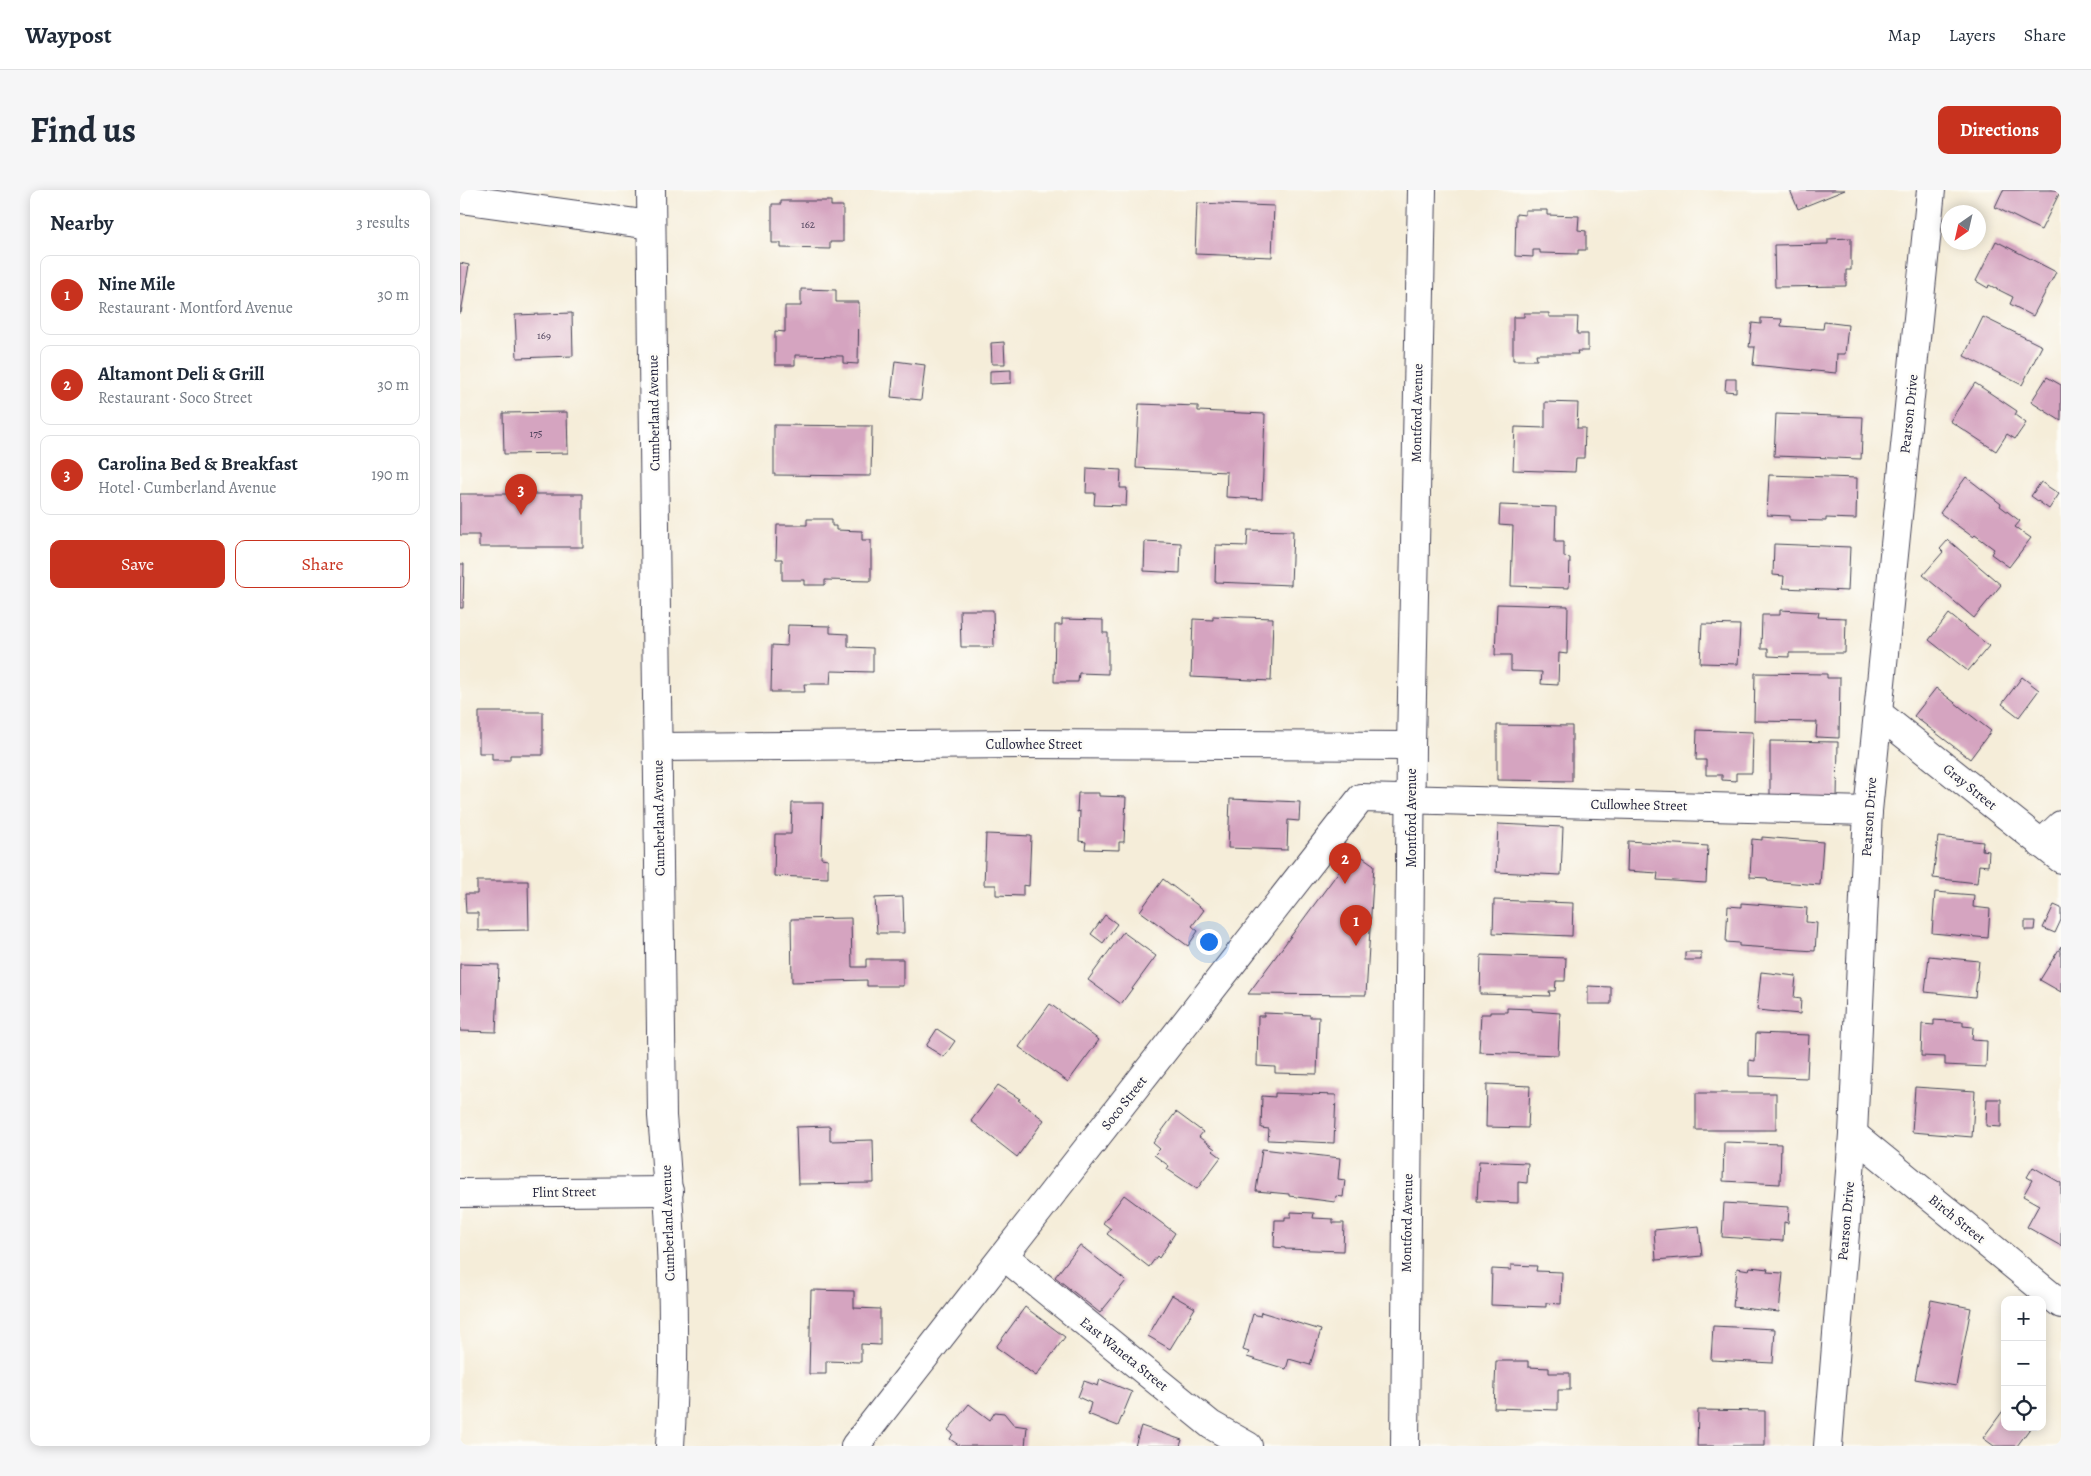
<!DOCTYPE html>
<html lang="en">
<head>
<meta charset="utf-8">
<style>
	:root { --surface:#fff; --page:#f6f6f7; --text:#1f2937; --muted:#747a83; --line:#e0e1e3; --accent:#c8321e }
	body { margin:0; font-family:Alegreya,serif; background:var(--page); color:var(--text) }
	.controls { position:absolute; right:15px; bottom:15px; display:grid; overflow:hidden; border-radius:10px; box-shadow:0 2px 12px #0003 }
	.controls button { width:45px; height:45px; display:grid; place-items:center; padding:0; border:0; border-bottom:1px solid var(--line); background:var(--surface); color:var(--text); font:25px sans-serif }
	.compass { position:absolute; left:1481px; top:15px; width:45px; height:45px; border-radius:50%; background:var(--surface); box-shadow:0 2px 12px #0003; rotate:214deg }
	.you { position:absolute; left:748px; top:751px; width:18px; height:18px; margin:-12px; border:4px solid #fff; border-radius:50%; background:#1a73e8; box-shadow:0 0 0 8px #1a73e833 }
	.badge { display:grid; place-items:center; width:32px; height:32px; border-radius:50%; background:var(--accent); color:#fff; font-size:16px; font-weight:700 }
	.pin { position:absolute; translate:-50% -41px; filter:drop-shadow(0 1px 2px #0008) }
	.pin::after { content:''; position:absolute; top:26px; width:18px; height:15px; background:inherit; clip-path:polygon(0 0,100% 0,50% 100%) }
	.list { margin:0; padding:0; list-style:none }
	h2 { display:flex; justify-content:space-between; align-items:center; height:65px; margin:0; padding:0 20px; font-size:21px }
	h2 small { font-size:16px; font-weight:400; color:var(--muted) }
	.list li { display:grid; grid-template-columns:32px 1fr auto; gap:15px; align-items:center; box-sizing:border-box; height:80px; margin:0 10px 10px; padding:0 10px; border:1px solid var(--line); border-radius:10px }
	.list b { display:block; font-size:19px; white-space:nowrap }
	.list p { margin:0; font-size:16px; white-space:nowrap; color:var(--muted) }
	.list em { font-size:16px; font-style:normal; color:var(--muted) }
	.actions { display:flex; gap:10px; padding:15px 20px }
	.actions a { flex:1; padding:11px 0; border:1px solid var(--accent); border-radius:10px; text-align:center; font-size:18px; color:var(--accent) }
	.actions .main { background:var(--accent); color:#fff }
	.icon { flex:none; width:28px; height:28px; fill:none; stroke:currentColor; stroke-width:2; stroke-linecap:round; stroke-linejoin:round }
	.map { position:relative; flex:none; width:1601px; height:1256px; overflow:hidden; border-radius:10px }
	header { display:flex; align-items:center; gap:30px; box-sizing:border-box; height:70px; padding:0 25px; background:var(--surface); border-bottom:1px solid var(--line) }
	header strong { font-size:24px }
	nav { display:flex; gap:28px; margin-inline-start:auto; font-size:18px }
	.intro { display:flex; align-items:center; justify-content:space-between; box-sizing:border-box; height:120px; padding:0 30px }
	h1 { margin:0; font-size:35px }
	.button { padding:12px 22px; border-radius:10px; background:var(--accent); color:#fff; font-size:18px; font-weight:700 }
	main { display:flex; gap:30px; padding:0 30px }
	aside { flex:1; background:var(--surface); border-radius:10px; box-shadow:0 2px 12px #0003 }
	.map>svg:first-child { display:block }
	.building { fill:#d5a4c0 }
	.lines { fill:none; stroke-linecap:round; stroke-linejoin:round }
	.minor-casing { stroke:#424053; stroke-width:30 }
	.minor { stroke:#fff; stroke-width:28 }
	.labels { text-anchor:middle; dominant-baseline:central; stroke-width:5; stroke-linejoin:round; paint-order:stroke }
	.number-label { font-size:11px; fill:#4f425c }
	.street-label { font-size:14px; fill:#22223b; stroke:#fdfcf7 }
</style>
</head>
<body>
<header>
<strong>Waypost</strong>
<nav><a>Map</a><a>Layers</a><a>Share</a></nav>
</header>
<div class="intro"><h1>Find us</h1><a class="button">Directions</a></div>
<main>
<aside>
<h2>Nearby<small>3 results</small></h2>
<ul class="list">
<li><span class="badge">1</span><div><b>Nine Mile</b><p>Restaurant · Montford Avenue</p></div><em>30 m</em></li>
<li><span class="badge">2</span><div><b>Altamont Deli &amp; Grill</b><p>Restaurant · Soco Street</p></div><em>30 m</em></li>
<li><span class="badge">3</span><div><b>Carolina Bed &amp; Breakfast</b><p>Hotel · Cumberland Avenue</p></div><em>190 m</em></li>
</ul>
<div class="actions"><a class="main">Save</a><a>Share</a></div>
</aside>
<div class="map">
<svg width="1601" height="1256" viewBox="0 0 1601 1256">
	<rect width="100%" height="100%" fill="#fdfcf7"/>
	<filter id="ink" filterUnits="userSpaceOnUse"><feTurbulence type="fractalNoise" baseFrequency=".02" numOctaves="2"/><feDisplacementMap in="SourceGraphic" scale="10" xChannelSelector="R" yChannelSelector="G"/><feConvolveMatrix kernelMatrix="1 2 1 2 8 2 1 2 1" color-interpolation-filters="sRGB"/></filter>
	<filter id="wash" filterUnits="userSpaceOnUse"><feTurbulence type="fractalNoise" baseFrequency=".0096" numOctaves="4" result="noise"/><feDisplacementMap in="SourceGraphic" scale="20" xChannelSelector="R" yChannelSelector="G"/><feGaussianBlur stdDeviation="1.12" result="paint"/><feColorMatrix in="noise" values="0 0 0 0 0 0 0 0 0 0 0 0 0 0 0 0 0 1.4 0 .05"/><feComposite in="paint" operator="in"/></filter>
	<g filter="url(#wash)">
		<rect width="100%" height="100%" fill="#f5edd9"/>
		<g id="blocks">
			<!-- building -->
			<g class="building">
				<path d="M 1330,0 L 1385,0 L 1338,19 Z"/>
				<path d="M 1543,0 L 1601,0 L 1581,40 L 1535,17 Z"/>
				<path d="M 321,11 L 371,11 L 371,16 L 383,16 L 383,52 L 370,52 L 370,59 L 321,58 L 321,53 L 312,53 L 312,14 L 321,14 Z"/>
				<path d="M 737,13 L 814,16 L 812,67 L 735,64 Z"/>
				<path d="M 1065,20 L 1087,20 L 1087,25 L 1119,26 L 1118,40 L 1126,41 L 1126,60 L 1118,60 L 1118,64 L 1080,63 L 1080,60 L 1073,60 L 1073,67 L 1055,66 L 1056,24 L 1065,25 Z"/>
				<path d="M 1391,48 L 1391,80 L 1386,80 L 1386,96 L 1315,97 L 1314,55 L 1368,54 L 1368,49 Z"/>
				<path d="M 1536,51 L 1596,82 L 1573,126 L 1550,114 L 1553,107 L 1529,95 L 1528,98 L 1516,91 Z"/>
				<path d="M 0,73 L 9,75 L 1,123 L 0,123 Z"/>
				<path d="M 341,99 L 376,100 L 376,112 L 399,112 L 398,174 L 383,173 L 383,166 L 335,165 L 335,175 L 315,175 L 315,141 L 325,142 L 325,116 L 341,116 Z"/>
				<path d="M 112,123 L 113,166 L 57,168 L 55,125 Z"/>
				<path d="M 1064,123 L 1089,123 L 1089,127 L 1118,127 L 1117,144 L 1128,144 L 1128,161 L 1117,161 L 1118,164 L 1076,164 L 1077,170 L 1053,170 L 1053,127 L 1064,127 Z"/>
				<path d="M 1523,127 L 1582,156 L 1562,195 L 1504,166 Z"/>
				<path d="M 1301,128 L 1322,129 L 1321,136 L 1363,139 L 1364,132 L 1388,135 L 1385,164 L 1377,164 L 1376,183 L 1293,175 L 1295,157 L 1289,157 L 1292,133 L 1301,134 Z"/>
				<path d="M 544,152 L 545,174 L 532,174 L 531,153 Z"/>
				<path d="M 435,171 L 465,175 L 461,210 L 431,207 Z"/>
				<path d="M 551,180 L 551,193 L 530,194 L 530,181 Z"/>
				<path d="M 1587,187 L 1601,195 L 1601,231 L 1571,212 Z"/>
				<path d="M 1266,189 L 1276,189 L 1276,202 L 1265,201 Z"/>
				<path d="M 1515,193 L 1557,221 L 1555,225 L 1566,233 L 1555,249 L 1547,244 L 1536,261 L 1490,231 Z"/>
				<path d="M 1085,212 L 1118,213 L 1117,238 L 1125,238 L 1124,268 L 1116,268 L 1115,282 L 1053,280 L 1055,237 L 1085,238 Z"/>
				<path d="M 679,214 L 738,216 L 738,221 L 805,224 L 802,309 L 766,307 L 767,282 L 676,278 Z"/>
				<path d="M 107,222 L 108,263 L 44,264 L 43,223 Z"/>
				<path d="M 1316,224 L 1403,227 L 1401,269 L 1314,266 Z"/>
				<path d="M 314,235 L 412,236 L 411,286 L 314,285 Z"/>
				<path d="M 627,278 L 661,280 L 660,298 L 667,298 L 666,316 L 634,315 L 635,303 L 626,303 Z"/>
				<path d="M 1309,285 L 1397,288 L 1396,329 L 1366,328 L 1366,331 L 1330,330 L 1330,326 L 1307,325 Z"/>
				<path d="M 1506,287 L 1541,314 L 1540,316 L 1560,331 L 1555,337 L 1571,348 L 1549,377 L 1531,364 L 1534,359 L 1515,345 L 1513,347 L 1480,323 Z"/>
				<path d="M 1581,292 L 1599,304 L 1589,319 L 1571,306 Z"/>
				<path d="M 0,304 L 123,304 L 123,357 L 19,357 L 19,345 L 0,345 Z"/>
				<path d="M 1040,315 L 1096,317 L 1095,351 L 1104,351 L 1104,367 L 1110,368 L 1109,398 L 1051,396 L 1053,336 L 1039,335 Z"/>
				<path d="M 347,329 L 372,329 L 372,336 L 376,336 L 376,340 L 402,341 L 402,350 L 411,350 L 411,391 L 365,390 L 365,395 L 344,395 L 344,390 L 322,390 L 322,369 L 316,369 L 317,335 L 347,335 Z"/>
				<path d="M 788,340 L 833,341 L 831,395 L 755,392 L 756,355 L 787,356 Z"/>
				<path d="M 1488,350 L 1541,395 L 1514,428 L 1463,385 L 1483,362 L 1480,359 Z"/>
				<path d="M 685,351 L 721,353 L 720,383 L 684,381 Z"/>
				<path d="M 1314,354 L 1390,357 L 1388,401 L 1323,398 L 1324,386 L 1313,385 Z"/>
				<path d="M 0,374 L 4,374 L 3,418 L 0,418 Z"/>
				<path d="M 1037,414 L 1108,416 L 1107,464 L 1099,463 L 1098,495 L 1081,494 L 1082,482 L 1051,481 L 1051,465 L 1035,465 Z"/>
				<path d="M 500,420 L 533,420 L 534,457 L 501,457 Z"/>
				<path d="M 1320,420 L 1359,422 L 1358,427 L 1386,428 L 1385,463 L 1329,463 L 1329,467 L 1308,466 L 1308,459 L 1301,459 L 1302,425 L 1320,425 Z"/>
				<path d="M 1489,424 L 1529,456 L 1508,481 L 1469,450 Z"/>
				<path d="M 753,426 L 813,428 L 811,491 L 731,487 L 733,429 L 753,430 Z"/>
				<path d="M 602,429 L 643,430 L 643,443 L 648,443 L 648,484 L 619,483 L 618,492 L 594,492 L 595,435 L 602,435 Z"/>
				<path d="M 1242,434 L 1280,435 L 1278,474 L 1240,473 Z"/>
				<path d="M 328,435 L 370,436 L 370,443 L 388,444 L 388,457 L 413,458 L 413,482 L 371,481 L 370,494 L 344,494 L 345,502 L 311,502 L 312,455 L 327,456 Z"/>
				<path d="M 1295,483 L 1367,484 L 1367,488 L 1380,488 L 1379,548 L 1356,547 L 1357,532 L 1294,531 Z"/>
				<path d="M 1562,487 L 1579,500 L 1559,527 L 1542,514 Z"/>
				<path d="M 1476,498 L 1531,541 L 1510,569 L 1454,526 Z"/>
				<path d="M 19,522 L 83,522 L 83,565 L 50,565 L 50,570 L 32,570 L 32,563 L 19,563 Z"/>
				<path d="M 1037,535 L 1112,536 L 1112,591 L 1037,590 Z"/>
				<path d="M 1237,540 L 1293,542 L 1292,583 L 1276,583 L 1276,591 L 1262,590 L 1262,585 L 1246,585 L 1246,570 L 1236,570 Z"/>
				<path d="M 1310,551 L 1378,552 L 1377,609 L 1310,608 Z"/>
				<path d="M 618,603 L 639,603 L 639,606 L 666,607 L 664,652 L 659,652 L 659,660 L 625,659 L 626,652 L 619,651 L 620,621 L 617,622 Z"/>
				<path d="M 770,609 L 840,612 L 839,631 L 828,630 L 827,660 L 768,658 Z"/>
				<path d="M 332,613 L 363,613 L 361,668 L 368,669 L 368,688 L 314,686 L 315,644 L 331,644 Z"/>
				<path d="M 1038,634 L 1103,637 L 1101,685 L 1036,682 Z"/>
				<path d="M 526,644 L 571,646 L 569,696 L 563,695 L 563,706 L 536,705 L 536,695 L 524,695 Z"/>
				<path d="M 1302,647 L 1363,652 L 1360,695 L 1308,691 L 1307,688 L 1290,687 L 1292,649 L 1302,650 Z"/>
				<path d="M 1478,647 L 1523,652 L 1522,660 L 1529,661 L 1528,676 L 1519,675 L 1517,693 L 1473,688 Z"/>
				<path d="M 1168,651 L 1248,656 L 1246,693 L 1197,690 L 1198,683 L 1167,681 Z"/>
				<path d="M 894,661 L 914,675 L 906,805 L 788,804 Z"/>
				<path d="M 703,689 L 744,720 L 732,736 L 738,741 L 728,756 L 680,721 Z"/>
				<path d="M 17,691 L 68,691 L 69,740 L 18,741 L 18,723 L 6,723 L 5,704 L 17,704 Z"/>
				<path d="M 1475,702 L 1514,705 L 1513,717 L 1530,719 L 1528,748 L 1472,743 Z"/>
				<path d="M 443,707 L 444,743 L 417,743 L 415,708 Z"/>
				<path d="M 1034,710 L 1113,713 L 1112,746 L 1033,743 Z"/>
				<path d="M 1281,713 L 1347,718 L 1346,732 L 1357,733 L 1355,761 L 1279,756 L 1279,753 L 1266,752 L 1268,716 L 1281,717 Z"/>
				<path d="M 1594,715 L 1601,718 L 1601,730 L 1595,743 L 1583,738 Z"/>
				<path d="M 645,725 L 657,734 L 643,753 L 631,744 Z"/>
				<path d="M 391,728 L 392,777 L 406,777 L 406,769 L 443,769 L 443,796 L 407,796 L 407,790 L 332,792 L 331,729 Z"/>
				<path d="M 1565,731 L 1575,731 L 1574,740 L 1565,740 Z"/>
				<path d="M 663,742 L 696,766 L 661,814 L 628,790 Z"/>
				<path d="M 1601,756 L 1601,802 L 1580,790 Z"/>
				<rect x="1225" y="762" width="16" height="8"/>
				<path d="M 1021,765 L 1106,768 L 1105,791 L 1096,791 L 1095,801 L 1089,801 L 1090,806 L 1020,804 Z"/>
				<path d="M 1469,766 L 1519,771 L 1515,807 L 1465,802 Z"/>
				<path d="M 0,774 L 39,775 L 36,842 L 0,841 Z"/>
				<path d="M 1301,782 L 1336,786 L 1334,808 L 1341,809 L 1340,824 L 1297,820 Z"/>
				<path d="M 1128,796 L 1151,797 L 1151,814 L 1128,814 Z"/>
				<path d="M 590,814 L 639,850 L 608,892 L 559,857 Z"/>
				<path d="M 1047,818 L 1072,819 L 1072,821 L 1100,823 L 1098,865 L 1019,862 L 1021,824 L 1030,824 L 1030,822 L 1047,822 Z"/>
				<path d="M 804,823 L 850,825 L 850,827 L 859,827 L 857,884 L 815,883 L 815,877 L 797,876 L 798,826 L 804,826 Z"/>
				<path d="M 1474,830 L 1503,832 L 1503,836 L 1513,837 L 1512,850 L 1527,851 L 1526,877 L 1485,875 L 1485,867 L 1461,866 L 1462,834 L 1474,835 Z"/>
				<path d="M 477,839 L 495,851 L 484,867 L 466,856 Z"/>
				<path d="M 1296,843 L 1349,845 L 1347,888 L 1289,886 L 1289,870 L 1295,871 Z"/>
				<path d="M 1027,894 L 1070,896 L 1068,938 L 1026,937 Z"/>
				<path d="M 538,895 L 560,909 L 558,910 L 584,930 L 557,967 L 511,931 Z"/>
				<path d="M 1455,897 L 1515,901 L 1512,947 L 1452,942 Z"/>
				<path d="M 815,903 L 876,905 L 874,953 L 808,950 L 809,939 L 801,938 L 802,906 L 815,907 Z"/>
				<rect x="1236" y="903" width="80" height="37"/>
				<path d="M 1527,909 L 1541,909 L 1541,937 L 1526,936 Z"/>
				<path d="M 716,922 L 743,942 L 739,947 L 755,959 L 753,961 L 761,967 L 737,999 L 707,979 L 709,976 L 694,965 L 700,959 L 693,953 Z"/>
				<path d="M 370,936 L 370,951 L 413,950 L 414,993 L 338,994 L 336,937 Z"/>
				<path d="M 1264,952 L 1321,954 L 1320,994 L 1263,991 Z"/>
				<path d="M 802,959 L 880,968 L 878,989 L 885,990 L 883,1007 L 876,1006 L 875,1012 L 829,1006 L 829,1004 L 796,1001 Z"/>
				<path d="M 1019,971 L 1068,973 L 1067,993 L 1058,992 L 1058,1013 L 1017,1011 Z"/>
				<path d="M 1573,977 L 1601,993 L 1601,1056 L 1567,1037 L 1579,1015 L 1563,1006 L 1572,990 L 1567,987 Z"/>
				<path d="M 664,1005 L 715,1043 L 699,1068 L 697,1066 L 689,1077 L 647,1044 L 651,1039 L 643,1033 Z"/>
				<path d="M 1264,1013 L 1329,1017 L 1328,1033 L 1324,1032 L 1323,1051 L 1262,1047 Z"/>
				<path d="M 831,1022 L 854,1023 L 853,1028 L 873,1029 L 873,1033 L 884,1033 L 883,1061 L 825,1059 L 825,1058 L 814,1057 L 815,1030 L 825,1030 L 825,1027 L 831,1027 Z"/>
				<path d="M 1239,1036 L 1242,1066 L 1196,1070 L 1194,1040 Z"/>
				<path d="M 620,1055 L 666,1091 L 640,1123 L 595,1087 Z"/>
				<path d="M 1051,1075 L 1077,1076 L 1076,1081 L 1102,1082 L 1101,1114 L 1086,1113 L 1086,1117 L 1031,1115 L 1032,1079 L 1051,1080 Z"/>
				<path d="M 1290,1077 L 1308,1079 L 1307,1082 L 1323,1083 L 1319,1122 L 1273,1117 L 1277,1078 L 1289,1080 Z"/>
				<path d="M 351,1100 L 394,1101 L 394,1118 L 420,1119 L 420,1155 L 401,1154 L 401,1172 L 366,1171 L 366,1184 L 349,1184 Z"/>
				<path d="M 712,1105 L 735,1118 L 710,1159 L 688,1146 Z"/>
				<path d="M 1471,1110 L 1511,1118 L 1496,1196 L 1455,1189 Z"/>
				<path d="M 565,1117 L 605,1147 L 576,1186 L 536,1157 Z"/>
				<path d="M 801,1122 L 861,1140 L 850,1175 L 829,1169 L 826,1179 L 787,1167 L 789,1162 L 783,1160 L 793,1124 L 800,1126 Z"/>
				<path d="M 1253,1136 L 1315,1139 L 1313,1173 L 1251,1170 Z"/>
				<path d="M 1036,1171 L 1068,1171 L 1068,1177 L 1089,1178 L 1089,1183 L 1110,1183 L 1110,1200 L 1098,1200 L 1098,1220 L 1034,1218 Z"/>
				<path d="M 640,1189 L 672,1202 L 658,1236 L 628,1224 L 631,1213 L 618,1207 L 624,1191 L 638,1196 Z"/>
				<path d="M 509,1214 L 530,1230 L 535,1222 L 544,1223 L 554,1235 L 567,1237 L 565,1256 L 500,1256 L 490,1249 L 493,1244 L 488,1240 Z"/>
				<path d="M 1545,1218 L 1545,1237 L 1571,1237 L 1557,1256 L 1534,1256 L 1523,1248 Z"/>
				<path d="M 1238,1220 L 1305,1221 L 1305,1256 L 1237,1256 Z"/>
				<path d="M 681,1236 L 722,1250 L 720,1256 L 675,1256 Z"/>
			</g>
		</g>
	</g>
	<g filter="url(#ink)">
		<use href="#blocks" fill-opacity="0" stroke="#424053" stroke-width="1"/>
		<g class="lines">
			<!-- minor casing -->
			<g class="minor-casing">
				<g id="minor">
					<path d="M 191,0 L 202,926 C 212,1036 217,1147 210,1256"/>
					<path d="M 0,9 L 191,35"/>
					<path d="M 1419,524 L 1601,669"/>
					<path d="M 198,557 L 560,554 L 951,556"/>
					<path d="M 1581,654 L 1601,635"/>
					<path d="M 1393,944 L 1601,1114"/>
					<path d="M 0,1003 L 209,1001"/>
					<path d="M 545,1067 L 751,1235 L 788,1256"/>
					<path d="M 395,1256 L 901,608 L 1408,621"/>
					<path d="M 945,1256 L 951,556 L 962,0"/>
					<path d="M 1368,1256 L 1393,944 L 1408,621 L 1471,0"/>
				</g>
			</g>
			<!-- minor -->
			<use href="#minor" class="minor"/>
		</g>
	</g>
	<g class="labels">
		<!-- number labels -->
		<g class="number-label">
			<text x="348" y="34">162</text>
			<text x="84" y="145">169</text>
			<text x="76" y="243">175</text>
		</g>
		<!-- street labels -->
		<g class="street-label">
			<text transform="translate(194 223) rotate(-91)">Cumberland Avenue</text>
			<text transform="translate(957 223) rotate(-89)">Montford Avenue</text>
			<text transform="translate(1449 224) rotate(-84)">Pearson Drive</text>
			<text x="574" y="554">Cullowhee Street</text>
			<text transform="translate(1510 597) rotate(39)">Gray Street</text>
			<text transform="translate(1179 615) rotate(1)">Cullowhee Street</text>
			<text transform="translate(1409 627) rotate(-86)">Pearson Drive</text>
			<text transform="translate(199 628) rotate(-91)">Cumberland Avenue</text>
			<text transform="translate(951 628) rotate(-90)">Montford Avenue</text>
			<text transform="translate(664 913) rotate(-52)">Soco Street</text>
			<text transform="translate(104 1002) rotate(-1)">Flint Street</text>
			<text transform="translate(1497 1029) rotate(39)">Birch Street</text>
			<text transform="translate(1386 1031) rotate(-85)">Pearson Drive</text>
			<text transform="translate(208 1033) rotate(-92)">Cumberland Avenue</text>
			<text transform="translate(947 1033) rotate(-89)">Montford Avenue</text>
			<text transform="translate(664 1164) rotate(39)">East Waneta Street</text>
		</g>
	</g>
</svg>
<div class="controls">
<button>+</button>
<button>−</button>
<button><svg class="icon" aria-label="locate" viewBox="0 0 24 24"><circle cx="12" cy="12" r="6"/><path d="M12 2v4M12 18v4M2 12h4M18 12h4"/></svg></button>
</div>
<svg class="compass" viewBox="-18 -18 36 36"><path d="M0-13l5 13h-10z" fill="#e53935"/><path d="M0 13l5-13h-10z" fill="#747a83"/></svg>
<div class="you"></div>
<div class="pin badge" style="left:896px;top:756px">1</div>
<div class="pin badge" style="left:885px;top:694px">2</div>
<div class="pin badge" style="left:61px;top:325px">3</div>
</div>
</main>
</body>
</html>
